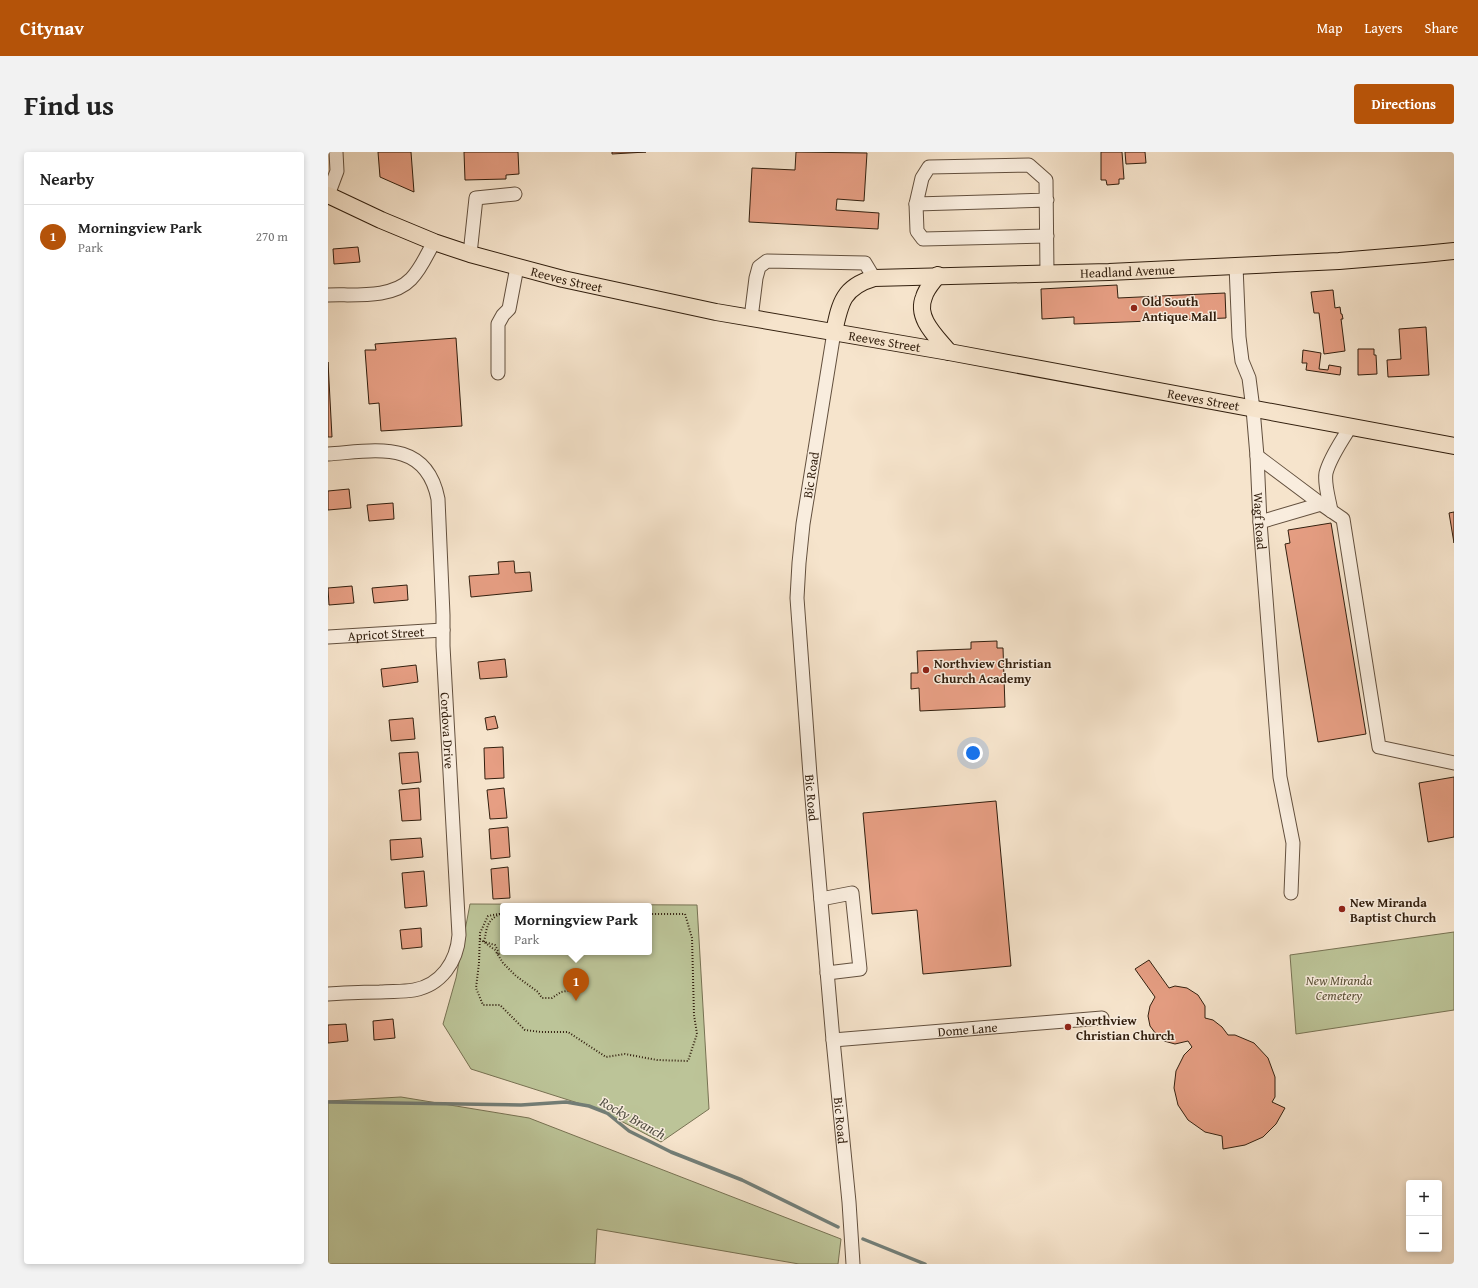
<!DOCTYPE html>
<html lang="en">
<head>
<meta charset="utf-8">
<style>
	:root { --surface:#fff; --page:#f2f2f2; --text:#222; --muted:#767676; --line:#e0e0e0; --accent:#b45309 }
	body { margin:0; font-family:"Gentium Book Plus",serif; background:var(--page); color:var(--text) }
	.controls { position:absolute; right:12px; bottom:12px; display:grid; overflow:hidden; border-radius:4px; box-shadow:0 2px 6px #0003 }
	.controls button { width:36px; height:36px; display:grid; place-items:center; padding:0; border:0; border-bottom:1px solid var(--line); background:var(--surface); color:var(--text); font:20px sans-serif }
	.you { position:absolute; left:645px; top:601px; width:14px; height:14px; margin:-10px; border:3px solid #fff; border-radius:50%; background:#1a73e8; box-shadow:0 0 0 6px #1a73e833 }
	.badge { display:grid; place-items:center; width:26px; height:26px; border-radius:50%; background:var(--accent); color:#fff; font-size:13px; font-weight:700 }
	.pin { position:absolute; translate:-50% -33px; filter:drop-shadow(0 1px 2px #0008) }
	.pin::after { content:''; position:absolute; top:21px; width:14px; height:12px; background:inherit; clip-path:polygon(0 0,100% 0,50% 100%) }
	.popup { position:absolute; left:172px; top:751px; width:152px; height:52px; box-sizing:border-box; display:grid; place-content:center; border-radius:4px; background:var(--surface); filter:drop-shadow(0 1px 3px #0005); font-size:13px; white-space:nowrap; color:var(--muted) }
	.popup b { font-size:15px; color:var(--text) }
	.popup::after { content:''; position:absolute; left:50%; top:100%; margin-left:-8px; border:8px solid transparent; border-top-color:var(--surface) }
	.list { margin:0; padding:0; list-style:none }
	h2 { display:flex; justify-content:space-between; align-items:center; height:52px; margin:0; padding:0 16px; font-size:17px }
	h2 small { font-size:13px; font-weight:400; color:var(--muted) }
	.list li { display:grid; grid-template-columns:26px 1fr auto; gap:12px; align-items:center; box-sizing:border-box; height:64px; padding:0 16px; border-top:1px solid var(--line) }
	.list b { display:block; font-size:15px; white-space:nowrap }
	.list p { margin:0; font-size:13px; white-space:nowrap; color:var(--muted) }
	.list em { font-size:13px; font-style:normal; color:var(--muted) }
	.map { position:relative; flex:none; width:1126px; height:1112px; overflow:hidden; border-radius:4px }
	header { display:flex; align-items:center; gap:24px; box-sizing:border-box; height:56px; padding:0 20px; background:var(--accent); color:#fff }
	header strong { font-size:19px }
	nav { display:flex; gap:22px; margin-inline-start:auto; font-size:14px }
	.intro { display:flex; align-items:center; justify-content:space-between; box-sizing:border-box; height:96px; padding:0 24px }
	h1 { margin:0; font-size:28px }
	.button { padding:10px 18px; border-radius:4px; background:var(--accent); color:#fff; font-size:14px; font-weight:700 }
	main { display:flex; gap:24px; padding:0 24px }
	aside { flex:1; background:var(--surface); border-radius:4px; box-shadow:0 2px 6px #0003 }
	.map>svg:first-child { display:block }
	.green { fill:#bcc498; stroke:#777253; fill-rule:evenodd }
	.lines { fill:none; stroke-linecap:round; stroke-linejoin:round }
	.stream { stroke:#737e77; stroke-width:3.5 }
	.building { fill:#e69e83; stroke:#321f0e }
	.minor-casing { stroke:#63503e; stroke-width:15 }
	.major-casing { stroke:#321f0e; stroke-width:18 }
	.path { stroke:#321f0e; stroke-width:2; stroke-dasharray:1 2; stroke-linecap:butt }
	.minor { stroke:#f9edde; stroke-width:13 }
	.major { stroke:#f6e4cc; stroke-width:16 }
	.poi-dot { fill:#8f2418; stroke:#f9edde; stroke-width:1.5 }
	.labels { text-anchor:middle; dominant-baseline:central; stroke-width:3; stroke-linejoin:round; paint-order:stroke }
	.street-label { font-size:13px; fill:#321f0e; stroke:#f9edde }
	.poi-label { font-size:13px; font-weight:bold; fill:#321f0e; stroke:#f9edde; text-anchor:start }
	.park-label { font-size:13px; font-style:italic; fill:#5b5137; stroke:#f9edde }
	.water-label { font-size:14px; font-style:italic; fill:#524f43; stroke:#f9edde }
</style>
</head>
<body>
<header>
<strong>Citynav</strong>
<nav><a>Map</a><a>Layers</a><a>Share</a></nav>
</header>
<div class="intro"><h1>Find us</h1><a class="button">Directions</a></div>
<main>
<aside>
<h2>Nearby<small></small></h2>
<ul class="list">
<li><span class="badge">1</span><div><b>Morningview Park</b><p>Park</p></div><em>270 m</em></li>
</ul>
</aside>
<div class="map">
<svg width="1126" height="1112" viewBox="0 0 1126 1112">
	<rect width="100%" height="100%" fill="#f6e4cc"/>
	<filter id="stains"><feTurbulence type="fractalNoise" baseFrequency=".005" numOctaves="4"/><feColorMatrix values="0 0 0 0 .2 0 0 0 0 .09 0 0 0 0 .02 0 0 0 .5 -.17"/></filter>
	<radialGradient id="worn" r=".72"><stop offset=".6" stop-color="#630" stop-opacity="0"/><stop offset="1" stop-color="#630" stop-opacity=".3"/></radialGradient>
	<!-- green -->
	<g class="green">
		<path d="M 142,752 L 369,753 L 381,957 L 333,990 L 272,958 L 143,917 L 115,872 L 128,826 ZM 175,754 L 321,754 L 321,800 L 175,800 Z"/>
		<path d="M 1126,780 L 1126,858 L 968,882 L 962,803 Z"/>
		<path d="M 73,945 L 201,966 L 513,1087 L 510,1112 L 471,1112 L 269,1077 L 267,1112 L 0,1112 L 0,949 Z"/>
	</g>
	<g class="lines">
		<!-- stream -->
		<g class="stream">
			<path d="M 0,950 L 193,953 L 238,950 L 261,954 L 279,961 L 301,979 L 343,1000 L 414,1028 L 510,1075"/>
			<path d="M 535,1087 L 597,1112"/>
		</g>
	</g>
	<!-- building -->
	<g class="building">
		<path d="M 50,0 L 83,0 L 86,40 L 52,25 Z"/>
		<path d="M 136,0 L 190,0 L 191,22 L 178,23 L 178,27 L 137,28 Z"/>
		<path d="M 284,0 L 318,0 L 284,2 Z"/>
		<path d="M 468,0 L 539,1 L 536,49 L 509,47 L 508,58 L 551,61 L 550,77 L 421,70 L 424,16 L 467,18 Z"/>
		<path d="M 773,0 L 794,0 L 796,27 L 791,27 L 791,32 L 779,33 L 778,28 L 773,28 Z"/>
		<path d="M 797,0 L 817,0 L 818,11 L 798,12 Z"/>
		<path d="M 30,95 L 32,110 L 6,112 L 5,97 Z"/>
		<path d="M 789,133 L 790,146 L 897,141 L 898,166 L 746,172 L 746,165 L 714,167 L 713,137 Z"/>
		<path d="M 1005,138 L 1007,156 L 1012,155 L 1013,162 L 1014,162 L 1015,167 L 1013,167 L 1017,199 L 996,202 L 991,161 L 986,161 L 983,140 Z"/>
		<path d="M 1098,175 L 1101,223 L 1060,225 L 1059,208 L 1073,207 L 1071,177 Z"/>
		<path d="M 128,186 L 134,274 L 53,279 L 51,251 L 41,252 L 37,198 L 48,198 L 47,192 Z"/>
		<path d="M 1030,197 L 1046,197 L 1046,203 L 1048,203 L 1049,222 L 1030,223 Z"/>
		<path d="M 975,198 L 993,201 L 991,217 L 1000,218 L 1001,213 L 1013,215 L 1012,223 L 978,218 L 979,211 L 974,211 Z"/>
		<path d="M 0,210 L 4,285 L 0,285 Z"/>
		<path d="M 21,337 L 23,356 L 0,358 L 0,339 Z"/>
		<path d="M 65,351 L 66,367 L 41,369 L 39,353 Z"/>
		<path d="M 1126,360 L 1126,391 L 1121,361 Z"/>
		<path d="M 1003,371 L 1038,582 L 990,590 L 957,392 L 962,391 L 960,378 Z"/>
		<path d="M 186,409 L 187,421 L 202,420 L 204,439 L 143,445 L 141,424 L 171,422 L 170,410 Z"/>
		<path d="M 79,433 L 80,448 L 46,451 L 44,436 Z"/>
		<path d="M 24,434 L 26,451 L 1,453 L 0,436 Z"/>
		<path d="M 669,489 L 669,496 L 675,496 L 677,555 L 592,559 L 591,536 L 583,537 L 583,521 L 590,521 L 589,499 L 643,497 L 643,490 Z"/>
		<path d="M 177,507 L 179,525 L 152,527 L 150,510 Z"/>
		<path d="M 88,513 L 90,530 L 55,535 L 53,517 Z"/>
		<path d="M 167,564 L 170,576 L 159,578 L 157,566 Z"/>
		<path d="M 85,566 L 87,587 L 63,589 L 61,568 Z"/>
		<path d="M 175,595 L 176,626 L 157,627 L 156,596 Z"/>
		<path d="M 90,600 L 93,630 L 74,632 L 71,601 Z"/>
		<path d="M 1126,625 L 1126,685 L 1100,690 L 1091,631 Z"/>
		<path d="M 91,636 L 93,668 L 74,669 L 71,638 Z"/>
		<path d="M 176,636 L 179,666 L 162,667 L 159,638 Z"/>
		<path d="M 668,649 L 683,814 L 595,822 L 589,758 L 544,762 L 535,661 Z"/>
		<path d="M 180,675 L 182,705 L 163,707 L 161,677 Z"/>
		<path d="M 93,686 L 95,705 L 63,708 L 62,688 Z"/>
		<path d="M 180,715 L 182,746 L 165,747 L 163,717 Z"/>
		<path d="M 96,719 L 99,754 L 77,756 L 74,721 Z"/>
		<path d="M 93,776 L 94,795 L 74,797 L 72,778 Z"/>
		<path d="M 821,808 L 841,836 L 847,834 L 859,836 L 870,843 L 877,854 L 877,866 L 885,868 L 894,875 L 900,883 L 907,883 L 926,891 L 940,906 L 947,925 L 947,945 L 944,950 L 957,956 L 948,972 L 935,985 L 917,993 L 895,997 L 894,984 L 877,980 L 860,968 L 850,953 L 846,936 L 848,919 L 856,903 L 864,895 L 860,889 L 847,892 L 836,889 L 828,882 L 822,874 L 820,864 L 822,854 L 827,845 L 807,817 Z"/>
		<path d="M 65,867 L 67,886 L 46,888 L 45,869 Z"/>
		<path d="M 18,872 L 20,889 L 0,891 L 0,873 Z"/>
	</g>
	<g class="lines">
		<!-- minor casing -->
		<g class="minor-casing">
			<g id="minor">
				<path d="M 0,43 L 9,19 L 8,0"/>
				<path d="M 719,48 L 588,52 L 594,26 L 601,15 L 701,13 L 718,28 L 719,121"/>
				<path d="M 588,52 L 589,79 L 595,87 L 719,84"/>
				<path d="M 142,102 L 148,46 L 187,42"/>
				<path id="s1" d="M 908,114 L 911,185 L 914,209 L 921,226 L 925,257 L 929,304 L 932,370 L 952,625 L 965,691 L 963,741"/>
				<path d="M 0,143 C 26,142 64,147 83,127 C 93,117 99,102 106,90"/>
				<path d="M 423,166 L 428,126 L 431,115 L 439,109 L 537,111 L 546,126"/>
				<path id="s2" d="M 506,180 L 475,372 L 471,411 L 469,446 L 482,623 L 505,888 L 521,1050 L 525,1112"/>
				<path d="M 170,221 L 170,172 L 175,163 L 181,157 L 189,115"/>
				<path id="s3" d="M 0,302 C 46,299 98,286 110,347 L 115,463 L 115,494 L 131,783 C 129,810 113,833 86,838 C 75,840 63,839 52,840 C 35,840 17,841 0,842"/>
				<path d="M 929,304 L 993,352 L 1015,367 L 1051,595 L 1126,611"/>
				<path d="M 1003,359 C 1001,347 996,332 998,321 C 1002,305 1014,289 1022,275"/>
				<path d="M 932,370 L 993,352"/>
				<path id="s4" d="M 0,485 L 115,478"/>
				<path d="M 493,747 L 524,741 L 532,817 L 499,821"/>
				<path id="s5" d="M 505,888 L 774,866"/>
			</g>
		</g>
		<!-- major casing -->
		<g class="major-casing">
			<g id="major">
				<path id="s6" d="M 0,43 L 53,68 L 106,90 L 142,102 L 235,127 L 388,160 L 621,200 L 1126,294"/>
				<path d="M 610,123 C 605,130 598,137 596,145 C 587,166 609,185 621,200"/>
				<path id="s7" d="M 506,180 C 512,151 515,135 546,126 L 781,120 L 1011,109 L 1096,102 L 1126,99"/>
			</g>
		</g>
		<!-- path -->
		<g class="path">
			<path d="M 172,762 C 158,769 159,776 156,790 L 167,793 L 170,799 L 169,802 L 181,800"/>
			<path d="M 175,762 L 170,762 L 160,764 L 152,781 L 151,811 L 148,836 L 155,853 L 172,853 L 197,878 L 213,880 L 240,880 L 278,905 L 297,902 L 329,908 L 360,909 L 369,882 L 366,863 L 364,786 L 357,762 L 321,762"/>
			<path d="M 152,787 L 167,798 L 175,811 L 188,824 L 210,840 L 214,846 L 224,846 L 233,840 L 244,838"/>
		</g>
		<!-- minor -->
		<use href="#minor" class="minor"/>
		<!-- major -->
		<use href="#major" class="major"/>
	</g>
	<!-- markers -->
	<g class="poi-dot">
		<circle cx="806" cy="156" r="4"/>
		<circle cx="598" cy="518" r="4"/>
		<circle cx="1014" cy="757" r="4"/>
		<circle cx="740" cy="875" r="4"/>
	</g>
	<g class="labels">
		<!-- street labels -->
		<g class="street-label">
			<text stroke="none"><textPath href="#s7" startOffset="326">Headland Avenue</textPath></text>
			<text stroke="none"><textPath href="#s6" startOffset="254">Reeves Street</textPath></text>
			<text stroke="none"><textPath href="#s6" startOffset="578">Reeves Street</textPath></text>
			<text stroke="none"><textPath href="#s6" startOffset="902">Reeves Street</textPath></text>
			<text transform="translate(483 323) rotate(-81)">Bic Road</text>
			<text stroke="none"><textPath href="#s1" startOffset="257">Wagf Road</textPath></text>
			<text stroke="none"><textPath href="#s4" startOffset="58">Apricot Street</textPath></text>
			<text stroke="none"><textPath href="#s3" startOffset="367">Cordova Drive</textPath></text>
			<text stroke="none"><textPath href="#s2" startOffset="469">Bic Road</textPath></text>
			<text stroke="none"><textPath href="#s5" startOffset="135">Dome Lane</textPath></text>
			<text stroke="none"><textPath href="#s2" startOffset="793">Bic Road</textPath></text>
		</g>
		<!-- poi labels -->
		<g class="poi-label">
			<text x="814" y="149">Old South<tspan x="814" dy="15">Antique Mall</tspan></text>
			<text x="606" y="511">Northview Christian<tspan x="606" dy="15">Church Academy</tspan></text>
			<text x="1022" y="750">New Miranda<tspan x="1022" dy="15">Baptist Church</tspan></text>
			<text x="748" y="868">Northview<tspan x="748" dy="15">Christian Church</tspan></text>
		</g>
		<!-- park labels -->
		<g class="park-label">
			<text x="1011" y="828">New Miranda<tspan x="1011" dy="15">Cemetery</tspan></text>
		</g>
		<!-- water labels -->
		<g class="water-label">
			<text transform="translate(305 966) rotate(29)">Rocky Branch</text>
		</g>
	</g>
	<rect width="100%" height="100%" filter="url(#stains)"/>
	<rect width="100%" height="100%" fill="url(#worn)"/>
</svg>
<div class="controls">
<button>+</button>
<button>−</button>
</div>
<div class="you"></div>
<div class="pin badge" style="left:248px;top:849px">1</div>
<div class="popup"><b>Morningview Park</b>Park</div>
</div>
</main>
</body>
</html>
